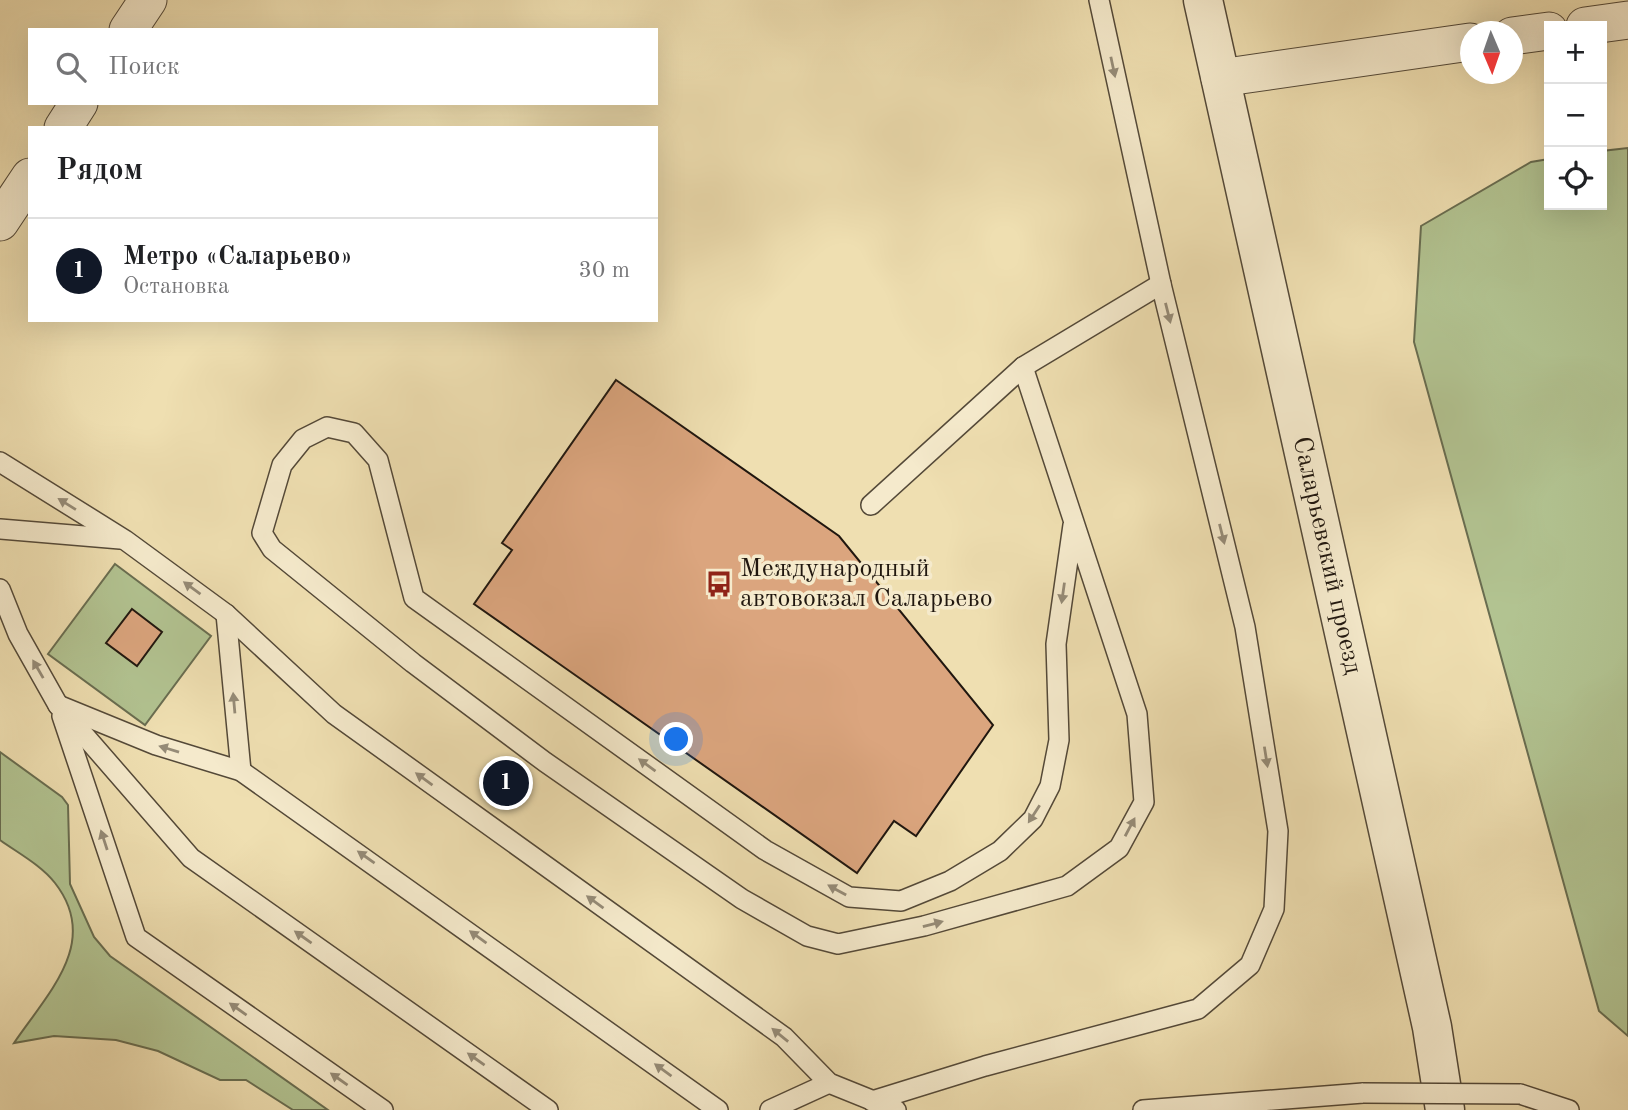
<!DOCTYPE html>
<html lang="ru">
<head>
<meta charset="utf-8">
<style>
	:root { --surface:#fff; --page:#f6f6f6; --text:#202124; --muted:#757577; --line:#e0e0e0; --accent:#111827 }
	body { margin:0; font-family:"Old Standard TT",serif; background:var(--page); color:var(--text) }
	.controls { position:absolute; right:21px; top:21px; display:grid; overflow:hidden; border-radius:0px; box-shadow:0 7px 28px #0002 }
	.controls button { width:63px; height:63px; display:grid; place-items:center; padding:0; border:0; border-bottom:2px solid var(--line); background:var(--surface); color:var(--text); font:35px sans-serif }
	.compass { position:absolute; left:1460px; top:21px; width:63px; height:63px; border-radius:50%; background:var(--surface); box-shadow:0 7px 28px #0002; rotate:178deg }
	.you { position:absolute; left:677px; top:740px; width:24px; height:24px; margin:-18px; border:5px solid #fff; border-radius:50%; background:#1a73e8; box-shadow:0 0 0 10px #1a73e833 }
	.badge { display:grid; place-items:center; width:46px; height:46px; border-radius:50%; background:var(--accent); color:#fff; font-size:23px; font-weight:700 }
	.pin { position:absolute; translate:-50% -50%; border:4px solid #fff; box-shadow:0 2px 7px #0006 }
	.list { margin:0; padding:0; list-style:none }
	h2 { display:flex; justify-content:space-between; align-items:center; height:91px; margin:0; padding:0 28px; font-size:30px }
	h2 small { font-size:23px; font-weight:400; color:var(--muted) }
	.list li { display:grid; grid-template-columns:46px 1fr auto; gap:21px; align-items:center; box-sizing:border-box; height:105px; padding:0 28px; border-top:2px solid var(--line) }
	.list b { display:block; font-size:26px; white-space:nowrap }
	.list p { margin:0; font-size:23px; white-space:nowrap; color:var(--muted) }
	.list em { font-size:23px; font-style:normal; color:var(--muted) }
	.icon { flex:none; width:38px; height:38px; fill:none; stroke:currentColor; stroke-width:2; stroke-linecap:round; stroke-linejoin:round }
	.map { position:relative; flex:none; width:1628px; height:1110px; overflow:hidden }
	.search { position:absolute; background:var(--surface); box-shadow:0 7px 28px #0002; left:28px; top:28px; width:630px; height:77px; display:flex; align-items:center; gap:18px; box-sizing:border-box; padding:0 24px; border-radius:0px; color:var(--muted); font-size:26px }
	.panel { position:absolute; background:var(--surface); box-shadow:0 7px 28px #0002; left:28px; top:126px; width:630px; height:196px; border-radius:0px }
	.map>svg:first-child { display:block }
	.green { fill:#b2c391; stroke:#696d50; stroke-width:2 }
	.building { fill:#dba57e; stroke:#20170f; stroke-width:2 }
	.lines { fill:none; stroke-linecap:round; stroke-linejoin:round }
	.service-casing { stroke:#544938; stroke-width:22 }
	.minor-casing { stroke:#544938; stroke-width:39 }
	.tertiary-casing { stroke:#544938; stroke-width:41 }
	.service { stroke:#f5eacc; stroke-width:19 }
	.minor { stroke:#f5eacc; stroke-width:37 }
	.tertiary { stroke:#f5eacc; stroke-width:38 }
	.service-bridge-casing { stroke:#544938; stroke-width:22; stroke-linecap:butt }
	.service-bridge { stroke:#f5eacc; stroke-width:19 }
	.oneway { fill:#958b77 }
	.labels { text-anchor:middle; dominant-baseline:central; stroke-width:7; stroke-linejoin:round; paint-order:stroke }
	.street-label { font-size:26px; fill:#20170f; stroke:#f5eacc }
	.poi-label { font-size:26px; fill:#20170f; stroke:#f5eacc; text-anchor:start }
</style>
</head>
<body>
<div class="map">
<svg width="1628" height="1110" viewBox="0 0 1628 1110">
	<rect width="100%" height="100%" fill="#efdfb1"/>
	<filter id="stains"><feTurbulence type="fractalNoise" baseFrequency=".00286" numOctaves="4"/><feColorMatrix values="0 0 0 0 .2 0 0 0 0 .09 0 0 0 0 .02 0 0 0 .5 -.17"/></filter>
	<radialGradient id="worn" r=".72"><stop offset=".6" stop-color="#630" stop-opacity="0"/><stop offset="1" stop-color="#630" stop-opacity=".3"/></radialGradient>
	<!-- green -->
	<g class="green">
		<path d="M 1628,148 L 1628,1036 L 1599,1011 L 1414,342 L 1421,226 L 1531,162 L 1549,159 L 1549,205 L 1602,205 L 1602,151 Z"/>
		<path d="M 115,564 L 211,636 L 145,725 L 48,654 Z"/>
		<path d="M 0,752 L 62,797 L 68,805 L 70,884 L 94,937 L 110,956 L 328,1110 L 293,1110 L 246,1080 L 220,1080 L 158,1051 L 116,1040 L 54,1036 L 14,1043 C 48,993 101,942 55,883 C 41,865 18,853 0,840 Z"/>
	</g>
	<!-- building -->
	<g class="building">
		<path d="M 616,380 L 839,536 L 993,725 L 916,836 L 894,821 L 857,873 L 474,604 L 512,550 L 502,543 Z"/>
		<path d="M 132,609 L 162,632 L 137,666 L 106,643 Z"/>
	</g>
	<g class="lines">
		<!-- service casing -->
		<g class="service-casing">
			<g id="service">
				<path d="M 1023,367 L 1137,714 L 1144,802 L 1119,848 L 1067,886 L 924,926 L 838,944 L 807,936 L 742,899 L 545,762 L 413,663 L 272,549 L 262,533 L 282,465 L 303,439 L 327,427 L 354,433 L 378,460 L 414,598 L 765,850 L 849,897 L 901,901 L 950,881 L 1000,851 L 1033,819 L 1050,786 L 1059,740 L 1056,644 L 1073,525"/>
				<path d="M 0,462 L 125,540 L 226,614 L 334,714 L 784,1037 L 829,1083 L 896,1110"/>
				<path d="M 871,505 L 1023,367 L 1161,284"/>
				<path d="M 0,529 L 120,539"/>
				<path d="M 0,589 L 18,634 L 58,705 L 191,858 L 548,1110"/>
				<path d="M 226,614 L 241,771"/>
				<path d="M 58,705 L 156,745 L 241,771 L 718,1110"/>
				<path d="M 62,716 L 136,937 L 383,1110"/>
				<path d="M 1520,1094 L 1569,1110"/>
				<path d="M 872,1101 L 985,1066 L 1198,1009 L 1250,965 L 1274,909 L 1278,831 L 1245,627 L 1161,284 L 1099,0"/>
				<path d="M 770,1110 L 829,1083"/>
				<path d="M 1143,1110 L 1363,1093"/>
			</g>
		</g>
		<!-- minor casing -->
		<g class="minor-casing">
			<g id="minor">
				<path d="M 1585,26 L 1628,20"/>
				<path d="M 128,30 L 148,0"/>
				<path d="M 1512,36 L 1549,31"/>
				<path d="M 1220,78 L 1470,42"/>
				<path d="M 63,128 L 79,103"/>
				<path d="M 0,222 L 30,177"/>
			</g>
		</g>
		<!-- tertiary casing -->
		<g class="tertiary-casing">
			<g id="tertiary">
				<path id="s1" d="M 1203,0 L 1432,1027 L 1445,1110"/>
			</g>
		</g>
		<!-- service -->
		<use href="#service" class="service"/>
		<!-- minor -->
		<use href="#minor" class="minor"/>
		<!-- tertiary -->
		<use href="#tertiary" class="tertiary"/>
		<!-- service-bridge casing -->
		<g class="service-bridge-casing">
			<path id="service-bridge" d="M 1363,1093 L 1520,1094"/>
		</g>
		<!-- service-bridge -->
		<use href="#service-bridge" class="service-bridge"/>
	</g>
	<!-- one-way arrows -->
	<defs><path id="oneway-solid" d="M-6-.8H1V-3.2L6.5 0L1 3.2V.8H-6Z" transform="scale(1.75)"/></defs>
	<g class="oneway">
		<use href="#oneway-solid" transform="translate(1113 67) rotate(78)"/>
		<use href="#oneway-solid" transform="translate(1168 313) rotate(76)"/>
		<use href="#oneway-solid" transform="translate(67 504) rotate(-148)"/>
		<use href="#oneway-solid" transform="translate(1222 534) rotate(76)"/>
		<use href="#oneway-solid" transform="translate(192 588) rotate(-144)"/>
		<use href="#oneway-solid" transform="translate(1063 593) rotate(98)"/>
		<use href="#oneway-solid" transform="translate(38 669) rotate(-120)"/>
		<use href="#oneway-solid" transform="translate(234 703) rotate(-95)"/>
		<use href="#oneway-solid" transform="translate(169 749) rotate(-163)"/>
		<use href="#oneway-solid" transform="translate(1266 757) rotate(81)"/>
		<use href="#oneway-solid" transform="translate(647 765) rotate(-144)"/>
		<use href="#oneway-solid" transform="translate(424 779) rotate(-144)"/>
		<use href="#oneway-solid" transform="translate(1034 814) rotate(123)"/>
		<use href="#oneway-solid" transform="translate(1130 827) rotate(-62)"/>
		<use href="#oneway-solid" transform="translate(104 840) rotate(-108)"/>
		<use href="#oneway-solid" transform="translate(366 857) rotate(-145)"/>
		<use href="#oneway-solid" transform="translate(837 890) rotate(-151)"/>
		<use href="#oneway-solid" transform="translate(595 902) rotate(-144)"/>
		<use href="#oneway-solid" transform="translate(933 924) rotate(-15)"/>
		<use href="#oneway-solid" transform="translate(303 937) rotate(-145)"/>
		<use href="#oneway-solid" transform="translate(478 937) rotate(-144)"/>
		<use href="#oneway-solid" transform="translate(238 1009) rotate(-145)"/>
		<use href="#oneway-solid" transform="translate(780 1035) rotate(-141)"/>
		<use href="#oneway-solid" transform="translate(476 1059) rotate(-145)"/>
		<use href="#oneway-solid" transform="translate(663 1070) rotate(-144)"/>
		<use href="#oneway-solid" transform="translate(339 1079) rotate(-145)"/>
	</g>
	<!-- icons -->
	<defs>
		<g id="bus-bare" transform="scale(2.1)"><path d="M-5-6H5V4H4V6H2V4H-2V6H-4V4H-5ZM-3.5-4V0h7V-4ZM-3.5 1.2v1.5H-2V1.2ZM2 1.2v1.5H3.5V1.2Z" fill="#8f2418" stroke="#f5eacc" stroke-width="2.5" paint-order="stroke"/></g>
	</defs>
	<g fill-rule="evenodd">
		<use href="#bus-bare" x="719" y="584"/>
	</g>
	<g class="labels">
		<!-- street labels -->
		<g class="street-label">
			<text stroke="none"><textPath href="#s1" startOffset="569">Саларьевский проезд</textPath></text>
		</g>
		<!-- poi labels -->
		<g class="poi-label">
			<text x="740" y="569">Международный<tspan x="740" dy="30">автовокзал Саларьево</tspan></text>
		</g>
	</g>
	<rect width="100%" height="100%" filter="url(#stains)"/>
	<rect width="100%" height="100%" fill="url(#worn)"/>
</svg>
<div class="controls">
<button>+</button>
<button>−</button>
<button><svg class="icon" aria-label="locate" viewBox="0 0 24 24"><circle cx="12" cy="12" r="6"/><path d="M12 2v4M12 18v4M2 12h4M18 12h4"/></svg></button>
</div>
<svg class="compass" viewBox="-18 -18 36 36"><path d="M0-13l5 13h-10z" fill="#e53935"/><path d="M0 13l5-13h-10z" fill="#757577"/></svg>
<div class="you"></div>
<div class="pin badge" style="left:506px;top:783px">1</div>
<div class="search"><svg class="icon" aria-label="search" viewBox="0 0 24 24"><circle cx="10" cy="10" r="6"/><path d="M15 15l6 6"/></svg>Поиск</div>
<section class="panel">
<h2>Рядом<small></small></h2>
<ul class="list">
<li><span class="badge">1</span><div><b>Метро «Саларьево»</b><p>Остановка</p></div><em>30 m</em></li>
</ul>
</section>
</div>
</body>
</html>
